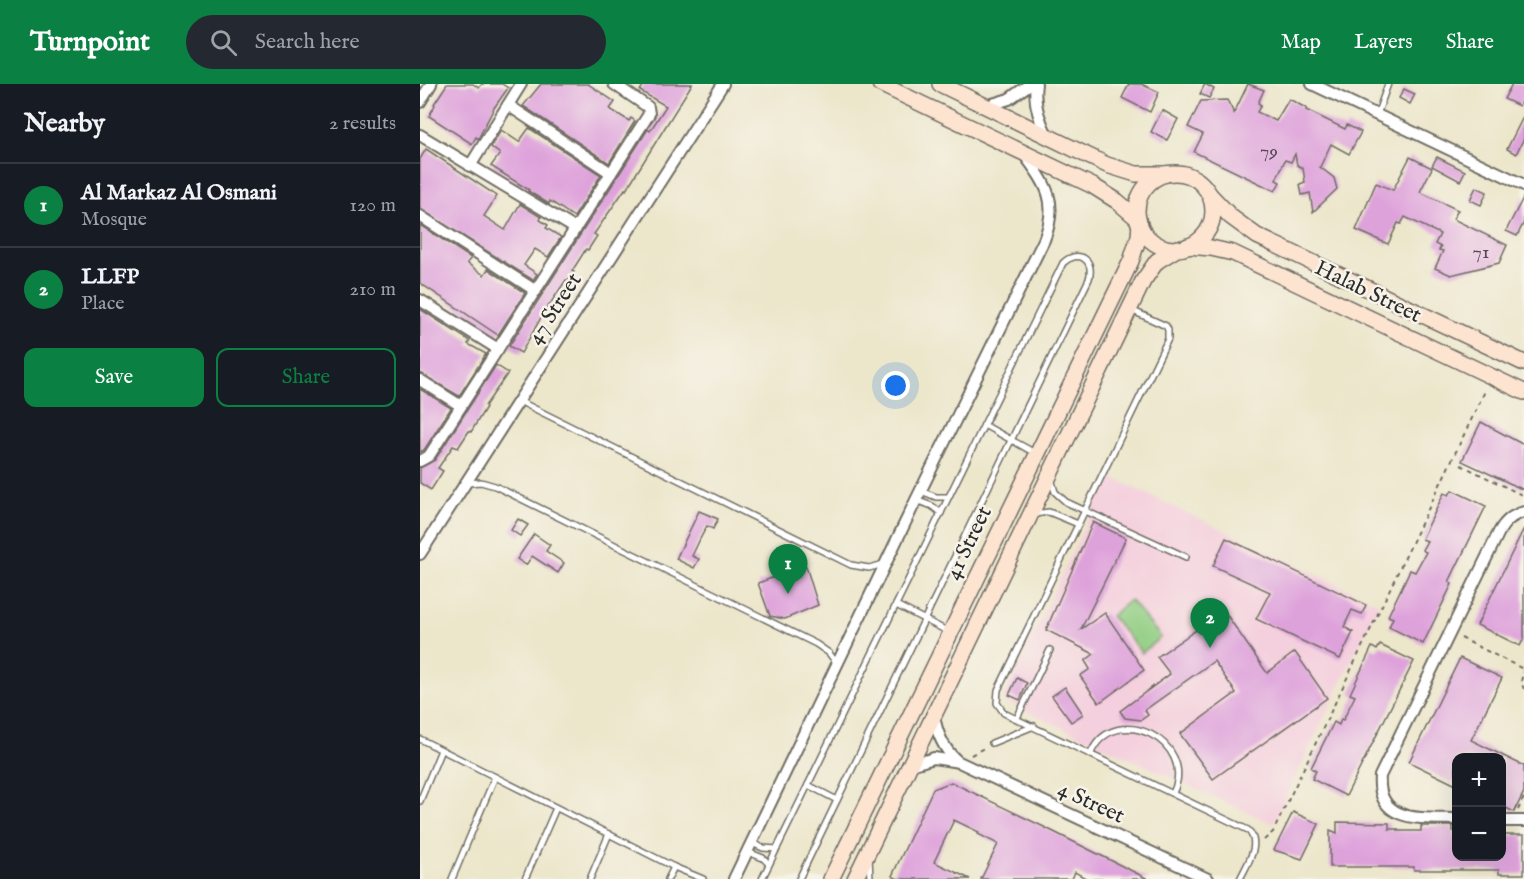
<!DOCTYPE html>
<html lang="en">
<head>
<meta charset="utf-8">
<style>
	:root { --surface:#171b24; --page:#242831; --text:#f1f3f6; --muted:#9ea1a6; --line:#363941; --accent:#0b8043 }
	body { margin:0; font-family:"IM FELL English",serif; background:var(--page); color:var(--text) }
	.controls { position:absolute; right:18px; bottom:18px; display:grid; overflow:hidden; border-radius:12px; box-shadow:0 6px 24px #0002 }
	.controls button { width:54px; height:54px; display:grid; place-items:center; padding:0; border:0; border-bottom:2px solid var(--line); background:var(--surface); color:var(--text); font:30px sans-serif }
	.you { position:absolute; left:476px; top:302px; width:21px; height:21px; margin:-15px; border:4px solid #fff; border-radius:50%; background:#1a73e8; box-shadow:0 0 0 9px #1a73e833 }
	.badge { display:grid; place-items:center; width:39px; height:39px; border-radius:50%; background:var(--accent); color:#fff; font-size:20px; font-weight:700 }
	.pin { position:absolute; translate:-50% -50px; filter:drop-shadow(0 2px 3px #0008) }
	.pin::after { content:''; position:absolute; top:32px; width:21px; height:18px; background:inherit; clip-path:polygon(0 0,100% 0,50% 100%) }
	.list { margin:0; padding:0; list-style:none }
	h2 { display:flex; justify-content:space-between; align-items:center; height:78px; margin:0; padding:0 24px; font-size:26px }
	h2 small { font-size:20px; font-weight:400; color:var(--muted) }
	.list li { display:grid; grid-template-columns:39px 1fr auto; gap:18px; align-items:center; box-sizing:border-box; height:84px; padding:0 24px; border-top:2px solid var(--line) }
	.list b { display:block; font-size:22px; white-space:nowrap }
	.list p { margin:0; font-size:20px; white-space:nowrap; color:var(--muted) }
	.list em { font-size:20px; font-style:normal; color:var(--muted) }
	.actions { display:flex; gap:12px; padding:18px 24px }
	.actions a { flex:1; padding:14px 0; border:2px solid var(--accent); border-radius:12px; text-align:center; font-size:21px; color:var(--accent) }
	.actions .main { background:var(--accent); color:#fff }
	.icon { flex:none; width:33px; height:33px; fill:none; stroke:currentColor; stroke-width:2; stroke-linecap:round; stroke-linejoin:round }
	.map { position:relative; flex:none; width:1104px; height:795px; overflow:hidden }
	header { display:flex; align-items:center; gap:36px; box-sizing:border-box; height:84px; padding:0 30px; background:var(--accent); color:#fff }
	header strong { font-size:28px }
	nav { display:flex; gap:33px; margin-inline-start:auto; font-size:21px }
	.search { width:420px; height:54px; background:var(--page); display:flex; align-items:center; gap:15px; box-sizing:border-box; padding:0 21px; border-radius:33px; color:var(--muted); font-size:22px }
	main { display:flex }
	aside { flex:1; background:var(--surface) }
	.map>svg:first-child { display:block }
	.built { fill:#f4cfdd }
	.green { fill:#90cd82; stroke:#5e7c56; stroke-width:1.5 }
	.building { fill:#dea2db }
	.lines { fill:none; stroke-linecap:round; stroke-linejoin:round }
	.lane-casing { stroke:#6f6c63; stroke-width:8 }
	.street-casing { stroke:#6f6c63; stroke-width:14 }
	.secondary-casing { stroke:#6f6c63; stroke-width:18 }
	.path { stroke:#6f6c63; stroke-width:2; stroke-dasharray:4.5 4.5; stroke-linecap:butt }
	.lane { stroke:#fff; stroke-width:5 }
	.street { stroke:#fff; stroke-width:10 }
	.secondary { stroke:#fde4d1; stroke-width:15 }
	.labels { text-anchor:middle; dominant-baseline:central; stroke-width:5; stroke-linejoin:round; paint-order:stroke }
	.number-label { font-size:20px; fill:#584957 }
	.street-label { font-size:22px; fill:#2b2b2b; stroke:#f7f3e8 }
</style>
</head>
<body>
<header>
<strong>Turnpoint</strong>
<div class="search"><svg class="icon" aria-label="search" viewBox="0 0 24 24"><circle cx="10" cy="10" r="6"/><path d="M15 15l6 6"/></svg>Search here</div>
<nav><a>Map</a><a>Layers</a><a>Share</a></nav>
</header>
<main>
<aside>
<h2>Nearby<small>2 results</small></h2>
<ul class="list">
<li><span class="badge">1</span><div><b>Al Markaz Al Osmani</b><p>Mosque</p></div><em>120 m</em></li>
<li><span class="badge">2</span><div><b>LLFP</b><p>Place</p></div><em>210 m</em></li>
</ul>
<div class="actions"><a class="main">Save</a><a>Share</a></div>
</aside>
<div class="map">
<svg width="1104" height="795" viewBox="0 0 1104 795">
	<rect width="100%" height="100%" fill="#f7f3e8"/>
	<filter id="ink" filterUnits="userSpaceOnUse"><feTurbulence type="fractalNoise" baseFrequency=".0167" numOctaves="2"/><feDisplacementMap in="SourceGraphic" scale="12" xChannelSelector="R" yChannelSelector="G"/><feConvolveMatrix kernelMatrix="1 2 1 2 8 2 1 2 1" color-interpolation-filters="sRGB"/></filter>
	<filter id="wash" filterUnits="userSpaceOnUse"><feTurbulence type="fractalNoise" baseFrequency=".008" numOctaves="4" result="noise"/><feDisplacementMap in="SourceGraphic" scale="24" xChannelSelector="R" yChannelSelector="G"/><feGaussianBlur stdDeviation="1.35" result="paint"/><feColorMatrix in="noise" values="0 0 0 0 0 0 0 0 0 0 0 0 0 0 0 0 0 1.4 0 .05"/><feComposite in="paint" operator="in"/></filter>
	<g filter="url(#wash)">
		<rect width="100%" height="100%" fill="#ece6cb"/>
		<!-- built -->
		<path class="built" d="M 689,392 L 959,520 L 853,740 L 582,616 Z"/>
		<!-- green -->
		<path class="green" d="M 710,516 L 741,553 L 722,569 L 691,532 Z"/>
		<g id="blocks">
			<!-- building -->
			<g class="building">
				<path d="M 27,0 L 53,0 L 59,4 L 62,0 L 82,0 L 88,4 L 74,24 L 58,55 L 56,53 L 52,60 L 9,32 L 15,21 L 14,20 Z"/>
				<path d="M 121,0 L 168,0 L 195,18 L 190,25 L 209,37 L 211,34 L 215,37 L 189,79 L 103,22 Z"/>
				<path d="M 224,0 L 272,0 L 206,106 L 205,105 L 174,150 L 177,152 L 168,166 L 166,165 L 152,187 L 154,188 L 148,197 L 146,196 L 122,232 L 101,269 L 89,262 L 228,45 L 230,47 L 246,22 L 220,7 Z"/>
				<path d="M 709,0 L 721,0 L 739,8 L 730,28 L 702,14 Z"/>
				<path d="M 785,0 L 794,5 L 789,14 L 780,10 Z"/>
				<path d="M 828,0 L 844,6 L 838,19 L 841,21 L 837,28 L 856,37 L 869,15 L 886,24 L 886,26 L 925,45 L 927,41 L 941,48 L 929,70 L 911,60 L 900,83 L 914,94 L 917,105 L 893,128 L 890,109 L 882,111 L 880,100 L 885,98 L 883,84 L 877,81 L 875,70 L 871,78 L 865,76 L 856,96 L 860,98 L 855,107 L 774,68 L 783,50 L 768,43 L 781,17 L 807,16 L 814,29 Z"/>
				<path d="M 1092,0 L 1104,0 L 1104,12 L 1099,22 L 1084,15 Z"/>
				<path d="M 984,5 L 995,10 L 990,20 L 979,14 Z"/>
				<path d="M 742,26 L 758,35 L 747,56 L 731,48 Z"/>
				<path d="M 1104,31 L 1104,54 L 1096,70 L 1087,65 Z"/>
				<path d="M 109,44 L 181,91 L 154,133 L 130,117 L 129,120 L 108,107 L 109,106 L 71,82 L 80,70 L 71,63 L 81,46 L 99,58 Z"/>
				<path d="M 6,65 L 77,112 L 64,132 L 85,146 L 100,120 L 121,133 L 120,136 L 128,141 L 126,144 L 141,153 L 128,173 L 115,165 L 104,181 L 117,190 L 113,196 L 0,125 L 0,75 Z"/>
				<path d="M 990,73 L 1012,84 L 1000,108 L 1038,126 L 1033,135 L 1087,161 L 1079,179 L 1031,191 L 1015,184 L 1023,167 L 1019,166 L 1021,163 L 1015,160 L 1020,150 L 985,133 L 981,140 L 978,139 L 968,160 L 936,146 L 956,99 L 973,106 Z"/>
				<path d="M 1017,73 L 1045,87 L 1040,97 L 1012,82 Z"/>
				<path d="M 1056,103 L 1067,108 L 1061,121 L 1050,116 Z"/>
				<path d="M 1104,112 L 1104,138 L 1097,152 L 1086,147 Z"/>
				<path d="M 0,141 L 51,174 L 47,179 L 64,191 L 68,185 L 105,209 L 78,251 L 0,199 Z"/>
				<path d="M 0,225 L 50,257 L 48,260 L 66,270 L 39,312 L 0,289 Z"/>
				<path d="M 76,281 L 88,289 L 65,322 L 66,323 L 51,348 L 49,347 L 38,364 L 33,362 L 18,384 L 23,387 L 11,406 L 0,399 L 0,384 L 15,376 Z"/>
				<path d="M 0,305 L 31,324 L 4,366 L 0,368 Z"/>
				<path d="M 1061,338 L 1104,361 L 1104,406 L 1042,377 Z"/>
				<path d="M 1032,406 L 1066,422 L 1029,498 L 1032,500 L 1003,560 L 969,543 L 973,534 L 968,532 L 990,486 L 995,488 L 1006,468 L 1002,466 L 1007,457 L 1002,455 L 1024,409 L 1029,411 Z"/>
				<path d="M 279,427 L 298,435 L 293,445 L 287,442 L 280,455 L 272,472 L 279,475 L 274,484 L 256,475 Z"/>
				<path d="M 98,435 L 108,441 L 100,452 L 91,446 Z"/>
				<path d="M 673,438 L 706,454 L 661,545 L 685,529 L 724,586 L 679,619 L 660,592 L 670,585 L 665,577 L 674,570 L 626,546 Z"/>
				<path d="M 1104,444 L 1104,554 L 1100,562 L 1057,541 Z"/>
				<path d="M 114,450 L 130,461 L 126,467 L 144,479 L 138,489 L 112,472 L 106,481 L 97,475 Z"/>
				<path d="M 806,454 L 946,521 L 942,530 L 932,526 L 924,543 L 933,548 L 920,575 L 836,535 L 850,508 L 793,482 Z"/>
				<path d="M 386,482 L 398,521 L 365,535 L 350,532 L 338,499 Z"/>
				<path d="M 804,527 L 847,589 L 875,568 L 907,614 L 793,695 L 760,650 L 816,609 L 794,577 L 725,626 L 728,631 L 721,636 L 705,634 L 700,627 L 750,590 L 737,573 Z"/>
				<path d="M 960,561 L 994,577 L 926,712 L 892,695 L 896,687 L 891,684 L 914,638 L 919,641 L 921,635 L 923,636 L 935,612 L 930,610 L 952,563 L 957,566 Z"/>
				<path d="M 1040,574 L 1082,594 L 1051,656 L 1104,682 L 1104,708 L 1094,728 L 1082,722 L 1082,674 L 1036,674 L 1036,701 L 989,678 Z"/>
				<path d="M 597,594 L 607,599 L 600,616 L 589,611 Z"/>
				<path d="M 645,603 L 663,630 L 651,638 L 632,612 Z"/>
				<path d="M 531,698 L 622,742 L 728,795 L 667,795 L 655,788 L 652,795 L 561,795 L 578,760 L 558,750 L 559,748 L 534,736 L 514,778 L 550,795 L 478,795 L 472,792 L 513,705 Z"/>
				<path d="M 873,728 L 899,740 L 882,775 L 854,766 Z"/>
				<path d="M 917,738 L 969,739 L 969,745 L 978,745 L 978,747 L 1001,747 L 1001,742 L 1033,742 L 1033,747 L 1036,747 L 1036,772 L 1082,772 L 1082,751 L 1104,751 L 1104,790 L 1079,790 L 1079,786 L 994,786 L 994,783 L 910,783 L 910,746 L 917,749 Z"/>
			</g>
		</g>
	</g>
	<g filter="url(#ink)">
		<use href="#blocks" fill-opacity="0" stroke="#6f6c63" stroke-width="1.5"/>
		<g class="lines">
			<!-- lane casing -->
			<g class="lane-casing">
				<g id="lane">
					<path d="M 957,31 L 968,0"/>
					<path d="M 711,226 L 746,242 L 748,246 L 748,255 L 578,606 L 577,619 L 584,629 L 828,746 C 842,760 827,780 820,795"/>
					<path d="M 99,317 L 431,481 L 449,484 L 464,480"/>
					<path d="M 564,341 L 615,369"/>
					<path d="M 632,398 L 635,408 L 646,418 L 766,473"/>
					<path d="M 47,399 L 61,398 L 75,402 L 396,560 L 409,569 L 418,581"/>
					<path d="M 501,407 L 516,413 L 528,413"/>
					<path d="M 496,416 L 512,422 L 521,429"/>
					<path d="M 614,430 L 629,428 L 658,440"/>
					<path d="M 476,521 L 529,548"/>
					<path d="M 597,634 L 630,566"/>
					<path d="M 0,655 L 254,783 L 283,795"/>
					<path d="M 572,659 L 614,642"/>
					<path d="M 671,669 C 695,616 778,658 753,709"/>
					<path d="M 388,701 L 417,716"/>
					<path d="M 0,717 L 21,666"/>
					<path d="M 332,759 L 343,764 L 357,765"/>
					<path d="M 328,768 L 343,774 L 349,780"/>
					<path d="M 449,773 L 450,795"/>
					<path d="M 32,795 L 75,693"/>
					<path d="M 105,795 L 136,724"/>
					<path d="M 170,795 L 189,750"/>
					<path d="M 248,795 L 254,783"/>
					<path d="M 342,795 L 643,179 C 658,165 675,175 669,195 L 379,795"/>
				</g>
			</g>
			<!-- street casing -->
			<g class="street-casing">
				<g id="street">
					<path d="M 616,0 C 613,19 619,36 628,53"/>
					<path d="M 892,0 L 1104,101"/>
					<path d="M 0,18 L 11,0"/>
					<path d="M 88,21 L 191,89"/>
					<path d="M 566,22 L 589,15 L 610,0"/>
					<path d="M 0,51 L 156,145"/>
					<path d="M 50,82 L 101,0"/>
					<path d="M 0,132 L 116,207"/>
					<path d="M 0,216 L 78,265"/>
					<path d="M 0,296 L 41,322"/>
					<path d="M 0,377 L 9,372 L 229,30 L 228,23 L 194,0"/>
					<path d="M 0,470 L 303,0"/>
					<path d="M 514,632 C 517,650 523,664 536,676"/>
					<path d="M 490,681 L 514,674 L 539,678 L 788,795"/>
					<path d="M 1036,735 C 1004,734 956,740 960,692 L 1079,448 C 1085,437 1092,431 1104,428"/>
					<path d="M 1082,737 L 1104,737"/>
					<path d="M 314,795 L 496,416 L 624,156 C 639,118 627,101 604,70"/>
				</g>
			</g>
			<!-- secondary casing -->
			<g class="secondary-casing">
				<g id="secondary">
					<path d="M 460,0 L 673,102 L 697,117 L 718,135"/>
					<path d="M 520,0 L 687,81 L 716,90 L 746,90"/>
					<circle cx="755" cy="127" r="38"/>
					<path d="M 790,111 L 811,133 L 837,152 L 1104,279"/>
					<path d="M 768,162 L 791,164 L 813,169 L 1104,308"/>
					<path d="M 411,795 L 711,177 L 719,152 L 720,140"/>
					<path d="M 435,795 L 723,197 L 737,177 L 758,164"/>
				</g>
			</g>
			<!-- path -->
			<g class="path">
				<path d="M 1041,381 L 1104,412"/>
				<path d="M 1041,554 L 1103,585"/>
				<path d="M 1104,584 L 1101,598 L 1104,605"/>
				<path d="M 551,671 L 564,664"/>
				<path d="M 1098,726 L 1104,713"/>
				<path d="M 844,756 L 853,748 L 1066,305"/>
			</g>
			<!-- lane -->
			<use href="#lane" class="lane"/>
			<!-- street -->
			<use href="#street" class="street"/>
			<!-- secondary -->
			<use href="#secondary" class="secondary"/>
		</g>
	</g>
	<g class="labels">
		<!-- number labels -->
		<g class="number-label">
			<text x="849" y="67">79</text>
			<text x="1061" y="168">71</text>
		</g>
		<!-- street labels -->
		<g class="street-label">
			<text transform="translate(948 208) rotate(26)">Halab Street</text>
			<text transform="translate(135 225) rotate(-57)">47 Street</text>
			<text transform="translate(549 459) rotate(-64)">41 Street</text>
			<text transform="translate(671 719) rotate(25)">4 Street</text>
		</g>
	</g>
</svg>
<div class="controls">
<button>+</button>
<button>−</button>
</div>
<div class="you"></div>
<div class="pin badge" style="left:368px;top:510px">1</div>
<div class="pin badge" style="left:790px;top:564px">2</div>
</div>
</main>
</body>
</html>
